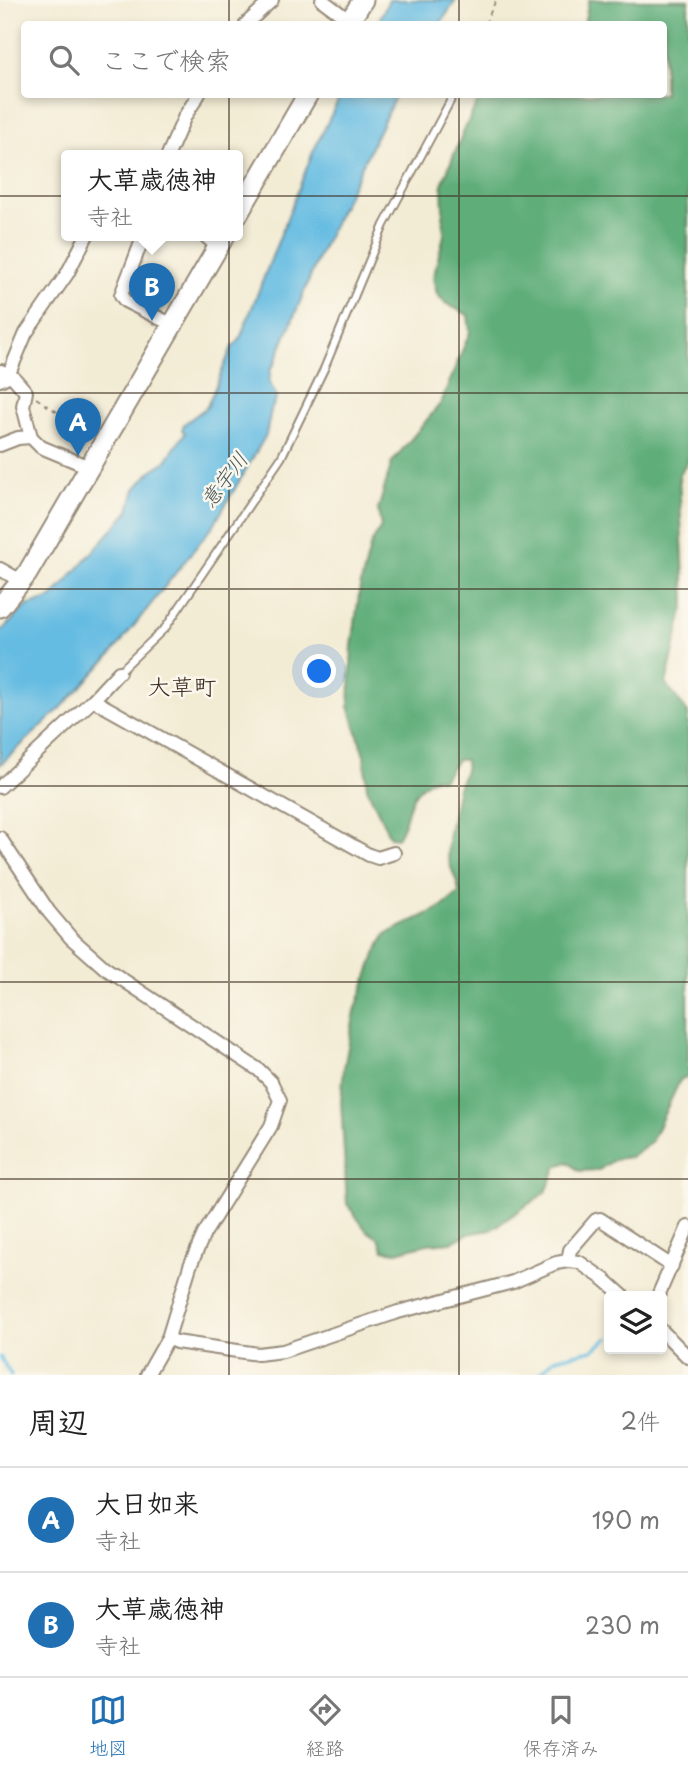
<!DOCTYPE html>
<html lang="ja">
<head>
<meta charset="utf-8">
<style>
	:root { --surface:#fff; --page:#f6f6f6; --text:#222; --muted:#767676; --line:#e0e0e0; --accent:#1f6fb2 }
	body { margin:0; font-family:"Playpen Sans","Klee One",sans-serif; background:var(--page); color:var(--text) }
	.controls { position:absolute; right:21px; bottom:21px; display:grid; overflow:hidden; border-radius:7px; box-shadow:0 4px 10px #0003 }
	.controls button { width:63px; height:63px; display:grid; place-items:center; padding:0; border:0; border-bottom:2px solid var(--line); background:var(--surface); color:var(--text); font:35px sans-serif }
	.you { position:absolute; left:320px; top:672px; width:24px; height:24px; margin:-18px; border:5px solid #fff; border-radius:50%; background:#1a73e8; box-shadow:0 0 0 10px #1a73e833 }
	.badge { display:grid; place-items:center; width:46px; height:46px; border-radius:50%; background:var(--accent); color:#fff; font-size:23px; font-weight:700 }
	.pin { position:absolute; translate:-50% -58px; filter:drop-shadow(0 2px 4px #0008) }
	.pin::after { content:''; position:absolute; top:37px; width:24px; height:21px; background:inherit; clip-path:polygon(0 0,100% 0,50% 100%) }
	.popup { position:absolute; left:61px; top:150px; width:182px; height:91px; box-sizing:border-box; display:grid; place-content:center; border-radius:7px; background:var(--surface); filter:drop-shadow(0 2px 5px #0005); font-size:23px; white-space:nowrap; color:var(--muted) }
	.popup b { font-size:26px; color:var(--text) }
	.popup::after { content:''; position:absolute; left:50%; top:100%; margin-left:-14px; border:14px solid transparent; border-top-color:var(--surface) }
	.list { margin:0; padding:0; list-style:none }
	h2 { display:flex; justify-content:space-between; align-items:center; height:91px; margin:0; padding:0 28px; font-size:30px }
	h2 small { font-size:23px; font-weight:400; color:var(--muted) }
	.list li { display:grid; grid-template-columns:46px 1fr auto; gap:21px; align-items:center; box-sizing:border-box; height:105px; padding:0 28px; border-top:2px solid var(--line) }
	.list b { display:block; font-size:26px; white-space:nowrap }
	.list p { margin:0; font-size:23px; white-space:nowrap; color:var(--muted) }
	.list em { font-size:23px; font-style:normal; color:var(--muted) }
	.icon { flex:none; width:38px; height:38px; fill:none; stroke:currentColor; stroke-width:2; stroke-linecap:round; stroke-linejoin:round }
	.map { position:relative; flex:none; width:688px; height:1375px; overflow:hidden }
	.search { position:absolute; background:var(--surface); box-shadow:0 4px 10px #0003; left:21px; right:21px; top:21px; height:77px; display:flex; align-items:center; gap:18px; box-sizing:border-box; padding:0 24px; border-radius:7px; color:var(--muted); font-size:26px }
	.sheet { height:301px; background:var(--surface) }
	nav { display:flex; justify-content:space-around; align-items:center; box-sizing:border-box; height:98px; border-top:2px solid var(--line); background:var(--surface); font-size:19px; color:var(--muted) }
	nav a { display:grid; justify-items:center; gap:4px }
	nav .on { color:var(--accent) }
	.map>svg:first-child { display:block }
	.forest { fill:#5fad79; stroke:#4d6c4c; stroke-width:2 }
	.water { fill:#65bce2; stroke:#507380; stroke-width:2 }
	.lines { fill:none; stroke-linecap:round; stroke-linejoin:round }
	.stream { stroke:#65bce2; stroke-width:3.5 }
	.lane-casing { stroke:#978b7a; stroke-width:10 }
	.street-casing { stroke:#978b7a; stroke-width:16 }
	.secondary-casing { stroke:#978b7a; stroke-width:23 }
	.path { stroke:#978b7a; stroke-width:2; stroke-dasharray:5 5; stroke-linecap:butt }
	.lane { stroke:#fff; stroke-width:6 }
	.street { stroke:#fff; stroke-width:12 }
	.secondary { stroke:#fff; stroke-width:19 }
	.grid { fill:none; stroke:#3b2a1e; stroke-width:2; stroke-opacity:0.55 }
	.labels { text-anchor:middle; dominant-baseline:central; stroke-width:5; stroke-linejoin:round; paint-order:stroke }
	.water-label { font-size:21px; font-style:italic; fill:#485659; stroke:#fbf7ec }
	.quarter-label { font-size:23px; fill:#3b2a1e; stroke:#fbf7ec }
</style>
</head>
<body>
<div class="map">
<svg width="688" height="1375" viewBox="0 0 688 1375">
	<rect width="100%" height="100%" fill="#fbf7ec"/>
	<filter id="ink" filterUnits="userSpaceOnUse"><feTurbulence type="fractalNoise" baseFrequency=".0143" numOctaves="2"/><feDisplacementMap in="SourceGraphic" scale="14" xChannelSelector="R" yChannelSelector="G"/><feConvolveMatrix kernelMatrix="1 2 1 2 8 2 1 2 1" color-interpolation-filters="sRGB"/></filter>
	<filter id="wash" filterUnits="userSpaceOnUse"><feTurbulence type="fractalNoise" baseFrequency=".00686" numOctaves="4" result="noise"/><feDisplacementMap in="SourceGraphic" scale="28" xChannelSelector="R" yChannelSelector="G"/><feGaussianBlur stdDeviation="1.57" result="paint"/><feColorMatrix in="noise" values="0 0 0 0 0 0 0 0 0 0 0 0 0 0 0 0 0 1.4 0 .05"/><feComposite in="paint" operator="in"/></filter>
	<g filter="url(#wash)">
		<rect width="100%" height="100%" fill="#f3ecd5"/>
		<!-- forest -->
		<path class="forest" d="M 589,0 L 688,0 L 688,461 L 679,475 L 685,602 L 666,684 L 688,713 L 688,1076 L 680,1080 L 651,1142 L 630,1157 L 615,1159 L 599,1170 L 579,1171 L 568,1162 L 557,1166 L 546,1192 L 491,1230 L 467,1234 L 452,1242 L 427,1244 L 397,1252 L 384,1250 L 379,1239 L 366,1230 L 347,1204 L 341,1102 L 344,1068 L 355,1011 L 376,952 L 386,934 L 442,907 L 459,893 C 458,879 450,870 448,856 C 446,835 454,812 457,791 C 459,781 468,771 465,760 L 457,760 L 443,779 L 434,778 C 401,797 414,812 397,838 L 390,837 L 367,788 L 364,755 L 349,706 L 352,646 L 360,587 L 371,544 L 381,527 L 378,510 L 392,462 L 441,403 L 470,332 L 468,315 L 445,303 L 437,294 L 433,278 L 444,235 L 442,184 L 464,130 L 481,95 L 664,94 L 664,24 L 584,24 Z"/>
		<!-- water -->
		<g class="water">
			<path d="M 389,0 L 456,0 L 440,24 L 377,24 Z"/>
			<path d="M 341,95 L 396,95 L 320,253 L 274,365 L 271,367 L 269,382 L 277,397 L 271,410 L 266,435 L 215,523 L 110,656 L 61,708 L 0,765 L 0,632 L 27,606 L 52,598 L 129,511 L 135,489 L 151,471 L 165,462 L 185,433 L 182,430 L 184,424 L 207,407 L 232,347 L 239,341 L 313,152 Z"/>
		</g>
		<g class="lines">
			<!-- stream -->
			<g class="stream">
				<path d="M 0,1357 L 11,1375"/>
				<path d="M 538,1375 L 554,1359 L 592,1350 L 609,1338"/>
			</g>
		</g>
	</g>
	<g filter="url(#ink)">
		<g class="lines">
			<!-- lane casing -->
			<g class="lane-casing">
				<path id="lane" d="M 119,672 L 166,627 L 281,458 L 324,369 L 384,225 L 454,94"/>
			</g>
			<!-- street casing -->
			<g class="street-casing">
				<g id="street">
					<path d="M 322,0 L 350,21"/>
					<path d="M 246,24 L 272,0"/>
					<path d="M 168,155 L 185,116 L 199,94"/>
					<path d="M 144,235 L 121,295 L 125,301 L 173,325"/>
					<path d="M 204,235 L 218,247"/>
					<path d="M 0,380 L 8,376 L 26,333 L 67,274 L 87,235"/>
					<path d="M 31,437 L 41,447 L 89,467"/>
					<path d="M 0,445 L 18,438 L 31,437 L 23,406 L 26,392 L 14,378 L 1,371"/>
					<path d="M 0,569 L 21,581"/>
					<path d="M 93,700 L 369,855 L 378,858 L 394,853"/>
					<path d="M 0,787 L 93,700 L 119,672"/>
					<path d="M 0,838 L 49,912 L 71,938 L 105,968 L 259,1070 L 271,1082 L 280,1100 L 271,1126 L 204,1234 L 190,1266 L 168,1338 L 147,1375"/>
					<path d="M 568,1261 L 570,1250 L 596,1220 L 600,1219 L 672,1266"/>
					<path d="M 658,1296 L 688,1227"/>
					<path d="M 662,1331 L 688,1357"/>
					<path d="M 168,1338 L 176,1342 L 258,1354 L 283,1351 L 398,1312 L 513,1282 L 556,1263 L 568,1261 L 579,1262 L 605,1280 L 623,1296"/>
				</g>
			</g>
			<!-- secondary casing -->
			<g class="secondary-casing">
				<g id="secondary">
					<path d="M 348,24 L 363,0"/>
					<path d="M 238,214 L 308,94"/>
					<path d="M 0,607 L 27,574 L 225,235"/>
				</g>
			</g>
			<!-- path -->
			<g class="path">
				<path d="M 485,24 L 496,0"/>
				<path d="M 36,398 L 90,434"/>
			</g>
			<!-- lane -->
			<use href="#lane" class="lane"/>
			<!-- street -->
			<use href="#street" class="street"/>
			<!-- secondary -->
			<use href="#secondary" class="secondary"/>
		</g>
	</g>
	<!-- grid -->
	<path class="grid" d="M 229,0 L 229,24M 459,0 L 459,24M 229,94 L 229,1375M 459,94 L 459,1375M 0,196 L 688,196M 0,393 L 688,393M 0,589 L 688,589M 0,786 L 688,786M 0,982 L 688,982M 0,1179 L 688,1179"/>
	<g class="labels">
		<!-- water labels -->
		<g class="water-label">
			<text transform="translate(223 479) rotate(-53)">意宇川</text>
		</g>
		<!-- quarter labels -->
		<g class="quarter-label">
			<text x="182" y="685">大草町</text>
		</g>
	</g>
</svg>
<div class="controls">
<button><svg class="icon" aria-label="layers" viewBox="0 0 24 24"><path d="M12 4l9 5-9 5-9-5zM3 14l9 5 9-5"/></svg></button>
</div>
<div class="you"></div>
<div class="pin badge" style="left:78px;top:456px">A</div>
<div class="pin badge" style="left:152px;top:321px">B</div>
<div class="popup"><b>大草歳徳神</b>寺社</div>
<div class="search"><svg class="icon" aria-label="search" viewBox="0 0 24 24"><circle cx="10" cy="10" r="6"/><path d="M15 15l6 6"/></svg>ここで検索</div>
</div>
<section class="sheet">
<h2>周辺<small>2件</small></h2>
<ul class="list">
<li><span class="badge">A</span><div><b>大日如来</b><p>寺社</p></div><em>190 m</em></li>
<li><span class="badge">B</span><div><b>大草歳徳神</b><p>寺社</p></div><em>230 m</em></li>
</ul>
</section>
<nav>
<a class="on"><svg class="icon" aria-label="map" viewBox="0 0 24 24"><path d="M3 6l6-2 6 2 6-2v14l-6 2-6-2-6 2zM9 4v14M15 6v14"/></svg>地図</a>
<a><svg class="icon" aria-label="directions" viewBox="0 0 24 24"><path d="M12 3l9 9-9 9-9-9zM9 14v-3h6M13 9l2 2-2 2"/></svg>経路</a>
<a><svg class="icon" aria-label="saved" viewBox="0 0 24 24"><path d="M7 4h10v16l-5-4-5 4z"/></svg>保存済み</a>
</nav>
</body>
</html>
